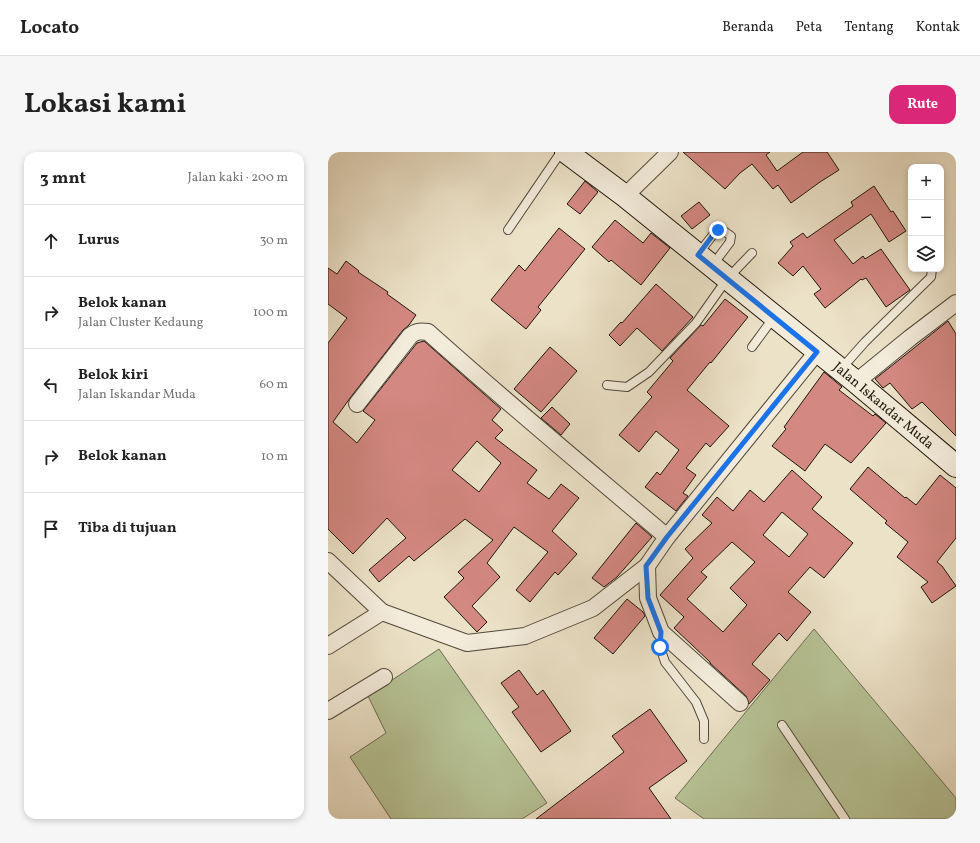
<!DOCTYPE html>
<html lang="id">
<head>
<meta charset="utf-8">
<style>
	:root { --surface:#fff; --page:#f6f6f6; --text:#222; --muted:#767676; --line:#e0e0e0; --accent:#db2777 }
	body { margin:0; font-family:Vollkorn,serif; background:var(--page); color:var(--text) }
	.controls { position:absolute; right:12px; top:12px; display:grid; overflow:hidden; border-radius:8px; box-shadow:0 2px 6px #0003 }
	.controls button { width:36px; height:36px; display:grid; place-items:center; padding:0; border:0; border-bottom:1px solid var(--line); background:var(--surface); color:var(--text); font:20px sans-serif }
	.stop { position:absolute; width:12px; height:12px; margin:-9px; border:3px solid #1a73e8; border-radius:50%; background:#fff }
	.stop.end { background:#1a73e8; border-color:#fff; box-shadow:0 1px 4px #0008 }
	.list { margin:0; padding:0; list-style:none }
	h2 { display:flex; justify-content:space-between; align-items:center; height:52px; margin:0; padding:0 16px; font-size:17px }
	h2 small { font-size:13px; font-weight:400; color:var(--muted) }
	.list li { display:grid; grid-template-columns:26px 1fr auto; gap:12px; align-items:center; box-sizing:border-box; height:72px; padding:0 16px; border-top:1px solid var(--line) }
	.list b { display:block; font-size:15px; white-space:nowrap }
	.list p { margin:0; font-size:13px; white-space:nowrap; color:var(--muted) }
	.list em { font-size:13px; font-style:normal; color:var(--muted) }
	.icon { flex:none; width:22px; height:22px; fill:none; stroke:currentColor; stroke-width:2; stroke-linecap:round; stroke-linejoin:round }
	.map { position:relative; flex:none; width:628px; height:667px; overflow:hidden; border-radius:12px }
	header { display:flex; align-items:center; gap:24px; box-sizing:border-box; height:56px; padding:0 20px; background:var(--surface); border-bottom:1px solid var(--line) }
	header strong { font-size:19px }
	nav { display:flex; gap:22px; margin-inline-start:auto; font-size:14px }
	.intro { display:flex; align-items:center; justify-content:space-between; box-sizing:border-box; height:96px; padding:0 24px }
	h1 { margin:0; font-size:28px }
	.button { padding:10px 18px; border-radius:12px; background:var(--accent); color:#fff; font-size:14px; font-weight:700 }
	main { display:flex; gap:24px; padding:0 24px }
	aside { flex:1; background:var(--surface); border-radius:12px; box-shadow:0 2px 6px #0003 }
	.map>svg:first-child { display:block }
	.green { fill:#b7c396; stroke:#6c6d52 }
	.building { fill:#d48882; stroke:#20170e; fill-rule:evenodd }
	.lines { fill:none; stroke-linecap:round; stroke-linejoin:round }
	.lane-casing { stroke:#534a3c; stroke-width:10 }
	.street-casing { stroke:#534a3c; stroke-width:18 }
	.secondary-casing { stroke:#20170e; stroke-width:24 }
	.lane { stroke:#f3ecdb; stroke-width:8 }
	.street { stroke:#f3ecdb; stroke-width:16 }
	.secondary { stroke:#f3ecdb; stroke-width:22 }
	.route { stroke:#1a73e8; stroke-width:5 }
	.labels { text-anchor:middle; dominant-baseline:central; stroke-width:4; stroke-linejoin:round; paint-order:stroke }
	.street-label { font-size:14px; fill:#20170e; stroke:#f3ecdb }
</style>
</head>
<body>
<header>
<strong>Locato</strong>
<nav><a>Beranda</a><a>Peta</a><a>Tentang</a><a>Kontak</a></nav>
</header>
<div class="intro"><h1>Lokasi kami</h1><a class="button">Rute</a></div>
<main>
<aside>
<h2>3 mnt<small>Jalan kaki · 200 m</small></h2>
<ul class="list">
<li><svg class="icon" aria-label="ahead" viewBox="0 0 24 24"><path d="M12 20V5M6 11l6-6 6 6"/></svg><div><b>Lurus</b></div><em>30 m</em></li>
<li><svg class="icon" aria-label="right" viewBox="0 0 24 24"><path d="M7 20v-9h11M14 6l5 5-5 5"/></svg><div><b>Belok kanan</b><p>Jalan Cluster Kedaung</p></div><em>100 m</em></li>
<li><svg class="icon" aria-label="left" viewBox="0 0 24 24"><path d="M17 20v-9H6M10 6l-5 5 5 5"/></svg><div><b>Belok kiri</b><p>Jalan Iskandar Muda</p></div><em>60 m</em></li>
<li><svg class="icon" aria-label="right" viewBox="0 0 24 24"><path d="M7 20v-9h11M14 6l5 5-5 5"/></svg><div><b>Belok kanan</b></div><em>10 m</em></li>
<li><svg class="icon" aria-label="arrive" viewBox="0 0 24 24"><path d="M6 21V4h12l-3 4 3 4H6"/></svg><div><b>Tiba di tujuan</b></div></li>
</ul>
</aside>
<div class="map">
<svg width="628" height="667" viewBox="0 0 628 667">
	<rect width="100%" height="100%" fill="#ece2c8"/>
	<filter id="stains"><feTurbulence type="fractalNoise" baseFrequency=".005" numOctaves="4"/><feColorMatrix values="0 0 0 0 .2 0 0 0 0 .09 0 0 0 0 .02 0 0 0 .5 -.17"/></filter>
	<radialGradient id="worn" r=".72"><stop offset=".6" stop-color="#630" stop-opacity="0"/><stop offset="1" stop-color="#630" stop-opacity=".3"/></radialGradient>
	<!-- green -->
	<g class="green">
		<path d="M 486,477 L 628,646 L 628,667 L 376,667 L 347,646 Z"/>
		<path d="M 111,497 L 219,651 L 194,667 L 63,667 L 22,605 L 58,581 L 40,544 Z"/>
	</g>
	<!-- building -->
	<g class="building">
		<path d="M 355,0 L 442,0 L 438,3 L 449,19 L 475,0 L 499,0 L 511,18 L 492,30 L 463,51 L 450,33 L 445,37 L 424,12 L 412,21 L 397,37 Z"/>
		<path d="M 257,29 L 270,40 L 252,62 L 239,52 Z"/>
		<path d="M 546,34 L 563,60 L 565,59 L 578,79 L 561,90 L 543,62 L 506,88 L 525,112 L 535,104 L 537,107 L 553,97 L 582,138 L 558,155 L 538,126 L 534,128 L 533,127 L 497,156 L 486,142 L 493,137 L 475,114 L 465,124 L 450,111 L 465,94 L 462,90 L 475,81 L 479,86 L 525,54 L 523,50 Z"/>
		<path d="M 371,50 L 382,63 L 364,77 L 353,64 Z"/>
		<path d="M 287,68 L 315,91 L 323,81 L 342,96 L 313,133 L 283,108 L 281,110 L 264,95 Z"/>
		<path d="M 231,76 L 257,97 L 210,155 L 213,158 L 198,177 L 163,148 L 191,113 L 197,119 Z"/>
		<path d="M 18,109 L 31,119 L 30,120 L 60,140 L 59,142 L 88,163 L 81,173 L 75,178 L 22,246 L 5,270 L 29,291 L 47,268 L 35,259 L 89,191 L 96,189 L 173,257 L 164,268 L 175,278 L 167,286 L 209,318 L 199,331 L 221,347 L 233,332 L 251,346 L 224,379 L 249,402 L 230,423 L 227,420 L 202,450 L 188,438 L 220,400 L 186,375 L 159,411 L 172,425 L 144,454 L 159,470 L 149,480 L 116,445 L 136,426 L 130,420 L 165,388 L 137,367 L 86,409 L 81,404 L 51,430 L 41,418 L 78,386 L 59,366 L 25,402 L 0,377 L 0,191 L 19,166 L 0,152 L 0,116 L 9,122 ZM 149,289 L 173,311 L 151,340 L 124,318 Z"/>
		<path d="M 328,132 L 365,165 L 334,199 L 309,176 L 292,194 L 281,183 L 293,170 L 294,171 Z"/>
		<path d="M 397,147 L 420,165 L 383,211 L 382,210 L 359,238 L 401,274 L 382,295 L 378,291 L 358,316 L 368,323 L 355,341 L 360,344 L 348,359 L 317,335 L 329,320 L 332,323 L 351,298 L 328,279 L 311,300 L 291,283 L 324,245 L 319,240 L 345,209 L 342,206 L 373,173 L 375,174 Z"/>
		<path d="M 620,169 L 628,182 L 628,284 L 594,250 L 584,257 L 562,231 L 555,236 L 547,227 Z"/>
		<path d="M 222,195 L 249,219 L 213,260 L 186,237 Z"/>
		<path d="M 496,220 L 514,235 L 511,238 L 545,264 L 547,262 L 558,271 L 523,311 L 497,292 L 477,319 L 444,294 L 458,277 L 456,275 Z"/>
		<path d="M 224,255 L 242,272 L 233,283 L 213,266 Z"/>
		<path d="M 540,315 L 577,346 L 578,345 L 588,353 L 612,323 L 628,336 L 628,386 L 609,410 L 614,414 L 628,434 L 604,451 L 593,435 L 600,430 L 569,405 L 580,390 L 557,371 L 559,369 L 522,337 Z"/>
		<path d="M 464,318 L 494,345 L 484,357 L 525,391 L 496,426 L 482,415 L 460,440 L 483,460 L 459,489 L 451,481 L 424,512 L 442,528 L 421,552 L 418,544 L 382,511 L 382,510 L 346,476 L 356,465 L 332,443 L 365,406 L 357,397 L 384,371 L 374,363 L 389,345 L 405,359 L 422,338 L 436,350 ZM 454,360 L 480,382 L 461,405 L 435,383 ZM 404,390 L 427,410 L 402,436 L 419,453 L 395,480 L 359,447 L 379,425 L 373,420 Z"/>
		<path d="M 308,371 L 324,385 L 289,425 L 276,435 L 264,426 Z"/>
		<path d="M 299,447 L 315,460 L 317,464 L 285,502 L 266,486 Z"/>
		<path d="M 191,518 L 209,543 L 215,538 L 243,579 L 213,600 L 184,560 L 191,555 L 173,531 Z"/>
		<path d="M 322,557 L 359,609 L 321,636 L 343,667 L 208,667 L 296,600 L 284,584 Z"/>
	</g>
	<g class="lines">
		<!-- lane casing -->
		<g class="lane-casing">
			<g id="lane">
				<path d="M 180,78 L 233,0"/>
				<path d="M 370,102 L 388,79 L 393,77 L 403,84 L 402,90 L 384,114"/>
				<path d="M 424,195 L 446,165"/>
				<path d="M 513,217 L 537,190 L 603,125 L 604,117"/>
				<path d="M 279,233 L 299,235 L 321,220 L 368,171 L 399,127 L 424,101"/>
				<path d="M 333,480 L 332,495 L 337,510 L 368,550 L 376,569 L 376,587"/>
				<path d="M 454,573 L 517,667"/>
			</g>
		</g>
		<!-- street casing -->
		<g class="street-casing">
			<g id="street">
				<path d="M 297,44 L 342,0"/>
				<path d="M 528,230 L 582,186 L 628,151"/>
				<path d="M 29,252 L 82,184 C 88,179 92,179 100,180 C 178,250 259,317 339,385"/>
				<path d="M 0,409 L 54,460 L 139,491 L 197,484 L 265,456 L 319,414 L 339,385 L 489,200"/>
				<path d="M 319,414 L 320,446 L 333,480 L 412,551"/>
				<path d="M 0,494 L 54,460"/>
				<path d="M 0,559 L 56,525"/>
			</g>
		</g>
		<!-- secondary casing -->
		<g class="secondary-casing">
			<path id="secondary" d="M 238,0 L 297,44 L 528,230 L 628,314"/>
		</g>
		<!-- lane -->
		<use href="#lane" class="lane"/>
		<!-- street -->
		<use href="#street" class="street"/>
		<!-- secondary -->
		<use href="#secondary" class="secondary"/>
	</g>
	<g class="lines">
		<!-- route -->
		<path class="route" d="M 332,495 L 333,480 L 320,446 L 318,414 L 339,385 L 489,200 L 370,103 L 388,79 L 390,78"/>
	</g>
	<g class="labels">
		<!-- street labels -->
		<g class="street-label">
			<text transform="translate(555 254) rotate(40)">Jalan Iskandar Muda</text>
		</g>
	</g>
	<rect width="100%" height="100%" filter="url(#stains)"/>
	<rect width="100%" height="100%" fill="url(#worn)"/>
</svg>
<div class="controls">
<button>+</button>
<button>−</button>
<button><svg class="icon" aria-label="layers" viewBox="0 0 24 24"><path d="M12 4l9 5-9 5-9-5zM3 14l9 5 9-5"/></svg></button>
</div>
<div class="stop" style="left:332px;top:495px"></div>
<div class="stop end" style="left:390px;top:78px"></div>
</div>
</main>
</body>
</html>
